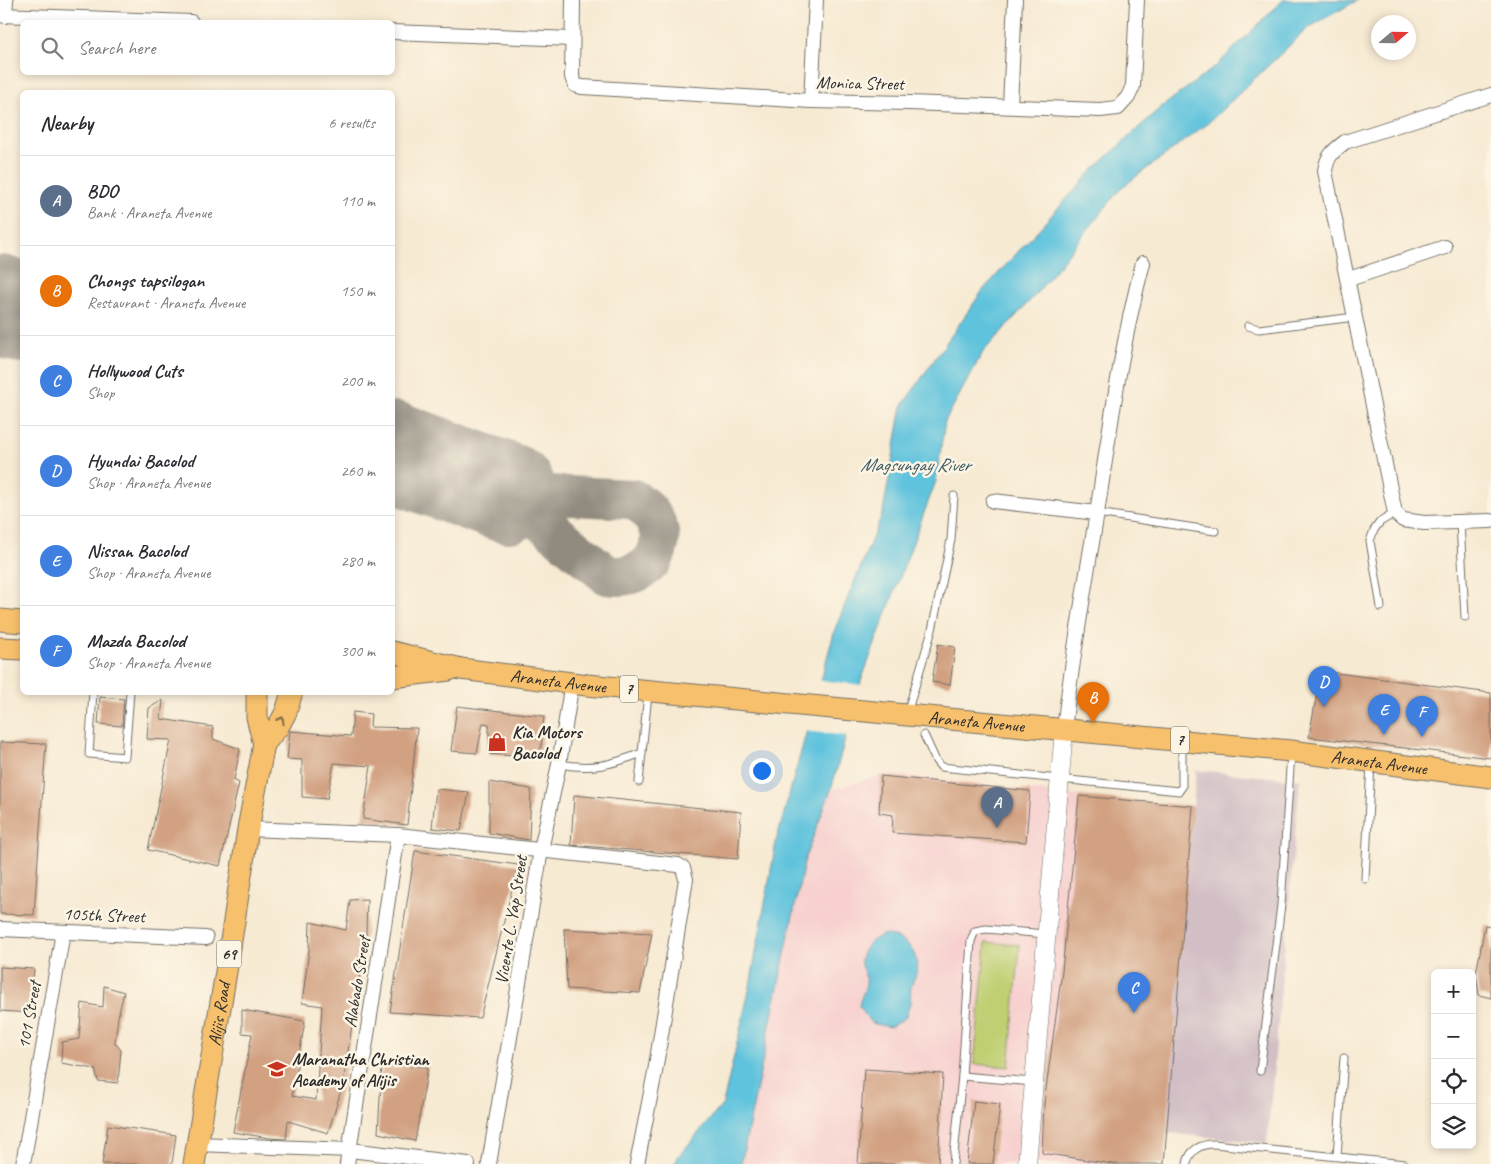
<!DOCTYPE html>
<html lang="en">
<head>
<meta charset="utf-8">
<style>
	:root { --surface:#fff; --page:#f2f2f3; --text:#2b2b33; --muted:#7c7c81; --line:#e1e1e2; --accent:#0b8043 }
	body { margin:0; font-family:Caveat,sans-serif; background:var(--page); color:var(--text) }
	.controls { position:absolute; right:15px; bottom:15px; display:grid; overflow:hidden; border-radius:8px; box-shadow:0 2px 8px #0003 }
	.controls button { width:45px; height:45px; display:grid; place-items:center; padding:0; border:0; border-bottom:1px solid var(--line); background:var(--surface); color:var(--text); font:25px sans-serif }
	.compass { position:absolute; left:1371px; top:15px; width:45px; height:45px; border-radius:50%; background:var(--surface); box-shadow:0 2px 8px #0003; rotate:70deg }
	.you { position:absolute; left:761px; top:770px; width:18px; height:18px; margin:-12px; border:4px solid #fff; border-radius:50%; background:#1a73e8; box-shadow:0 0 0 8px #1a73e833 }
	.badge { display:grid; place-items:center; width:32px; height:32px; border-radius:50%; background:var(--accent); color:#fff; font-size:16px; font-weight:700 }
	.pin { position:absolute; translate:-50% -41px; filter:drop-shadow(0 1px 2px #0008) }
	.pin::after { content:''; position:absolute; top:26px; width:18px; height:15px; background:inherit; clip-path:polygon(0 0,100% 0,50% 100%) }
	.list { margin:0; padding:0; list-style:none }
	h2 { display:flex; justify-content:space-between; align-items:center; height:65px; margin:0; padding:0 20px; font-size:21px }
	h2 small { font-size:16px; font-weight:400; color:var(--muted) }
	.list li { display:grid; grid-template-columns:32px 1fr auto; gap:15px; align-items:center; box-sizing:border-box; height:90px; padding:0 20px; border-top:1px solid var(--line) }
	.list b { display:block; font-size:19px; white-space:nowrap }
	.list p { margin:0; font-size:16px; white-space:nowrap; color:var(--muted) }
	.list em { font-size:16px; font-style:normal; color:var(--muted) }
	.icon { flex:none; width:28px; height:28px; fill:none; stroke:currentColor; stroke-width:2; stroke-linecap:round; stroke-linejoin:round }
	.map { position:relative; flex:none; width:1491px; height:1164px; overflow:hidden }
	.search { position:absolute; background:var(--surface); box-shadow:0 2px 8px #0003; left:20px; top:20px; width:375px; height:55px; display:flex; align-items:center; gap:12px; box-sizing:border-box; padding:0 18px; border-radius:8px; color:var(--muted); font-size:19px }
	.panel { position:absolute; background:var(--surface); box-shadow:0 2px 8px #0003; left:20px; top:90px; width:375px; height:605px; border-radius:8px }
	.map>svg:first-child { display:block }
	.built { fill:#f7d0cf }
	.industrial { fill:#d2bec5 }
	.green { fill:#bfcf72; stroke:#757d4e }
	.water { fill:#5fc3dd; stroke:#457784 }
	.pier { fill:#f7ead3 }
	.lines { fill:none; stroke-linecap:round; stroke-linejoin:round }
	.taxiway { stroke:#918a7f; stroke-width:40 }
	.runway { stroke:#918a7f; stroke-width:100 }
	.building { fill:#d2a182 }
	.service-casing { stroke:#726e66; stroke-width:9 }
	.minor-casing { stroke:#726e66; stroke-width:16 }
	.tertiary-casing { stroke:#726e66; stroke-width:19 }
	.primary-casing { stroke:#726e66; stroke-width:23 }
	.service { stroke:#fff; stroke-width:7 }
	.minor { stroke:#fff; stroke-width:14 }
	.tertiary { stroke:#fff; stroke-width:18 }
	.primary { stroke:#f7c06c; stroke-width:21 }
	.oneway { stroke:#876e48 }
	.labels { text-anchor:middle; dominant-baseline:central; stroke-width:5; stroke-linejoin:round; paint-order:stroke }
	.shield { fill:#fcf5e5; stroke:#6a6863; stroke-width:1 }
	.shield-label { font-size:16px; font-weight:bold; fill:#2b2b2b }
	.street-label { font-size:18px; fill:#2b2b2b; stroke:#fcf5e5 }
	.poi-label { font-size:18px; font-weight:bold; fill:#2b2b2b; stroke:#fcf5e5; text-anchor:start }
	.water-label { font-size:19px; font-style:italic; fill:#3b5960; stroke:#fcf5e5 }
</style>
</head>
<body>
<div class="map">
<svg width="1491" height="1164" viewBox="0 0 1491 1164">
	<rect width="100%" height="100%" fill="#fcf5e5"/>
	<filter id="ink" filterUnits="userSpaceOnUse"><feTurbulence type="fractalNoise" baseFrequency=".02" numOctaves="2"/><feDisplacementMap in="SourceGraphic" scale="10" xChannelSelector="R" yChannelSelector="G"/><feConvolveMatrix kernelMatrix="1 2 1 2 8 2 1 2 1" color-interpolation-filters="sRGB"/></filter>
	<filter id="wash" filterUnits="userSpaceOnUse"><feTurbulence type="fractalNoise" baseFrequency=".0096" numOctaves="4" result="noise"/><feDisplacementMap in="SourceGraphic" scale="20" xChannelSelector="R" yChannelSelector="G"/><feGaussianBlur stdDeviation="1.12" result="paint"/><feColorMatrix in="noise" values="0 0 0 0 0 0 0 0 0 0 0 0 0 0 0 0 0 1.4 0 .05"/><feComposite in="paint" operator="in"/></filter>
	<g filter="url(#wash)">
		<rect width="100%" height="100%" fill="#f7ead3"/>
		<!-- built -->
		<path class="built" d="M 886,774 L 1079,796 L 1193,806 L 1164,1164 L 741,1164 L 805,858 L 831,790 Z"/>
		<!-- industrial -->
		<path class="industrial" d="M 1196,770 L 1300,780 L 1267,1143 L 1167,1133 Z"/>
		<!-- green -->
		<path class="green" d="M 986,942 L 1020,945 L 1009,1067 L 974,1064 Z"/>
		<!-- water -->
		<g class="water">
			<path d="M 1283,0 L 1358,0 L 1308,28 L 1208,123 L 1121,188 L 1036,294 L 983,352 L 945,421 L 936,481 L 861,681 L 831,790 L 805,858 L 741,1164 L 675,1164 L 678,1157 L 723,1104 L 750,986 L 776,842 L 835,629 L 883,512 L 902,406 L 983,290 L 1093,170 L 1160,108 L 1215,67 Z"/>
			<path d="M 882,935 C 899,934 916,947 917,965 C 918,973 913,980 911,987 C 910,992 911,998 910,1003 C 909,1008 907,1013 905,1018 L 890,1027 L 871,1023 L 859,1006 C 860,998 865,991 866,984 C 867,978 863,971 861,965 C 859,952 871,939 882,935 Z"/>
		</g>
		<!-- pier -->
		<path class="pier" d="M 818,680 L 862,685 L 848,736 L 804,731 Z"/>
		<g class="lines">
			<!-- taxiway -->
			<path class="taxiway" d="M 507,493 L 633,499 C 680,525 660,584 607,575 Z"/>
			<!-- runway -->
			<g class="runway">
				<path d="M 0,305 L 22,313"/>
				<path d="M 392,451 L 507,493"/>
			</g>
		</g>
		<g id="blocks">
			<!-- building -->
			<g class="building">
				<path d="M 938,644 L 955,647 L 950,685 L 932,682 Z"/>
				<path d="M 1321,671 L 1491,693 L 1491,758 L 1309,737 Z"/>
				<path d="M 100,697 L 124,699 L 122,726 L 98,724 Z"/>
				<path d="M 163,700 L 161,719 L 213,727 L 213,739 L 240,749 L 234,780 L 239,783 L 220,866 L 148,850 L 171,740 L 147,739 L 149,708 Z"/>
				<path d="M 457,706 L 544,716 L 540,758 L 489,754 L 489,724 L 483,723 L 477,753 L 451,751 Z"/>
				<path d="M 353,712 L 371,714 L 370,727 L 417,728 L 407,825 L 363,819 L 371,766 L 334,763 L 327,799 L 302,797 L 302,760 L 287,759 L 290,731 L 351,736 Z"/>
				<path d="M 0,742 L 46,744 L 34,915 L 0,914 Z"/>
				<path d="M 881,776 L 1030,791 L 1026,842 L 892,833 L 893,815 L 879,813 Z"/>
				<path d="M 489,782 L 531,789 L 529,840 L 489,833 Z"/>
				<path d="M 436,789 L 469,792 L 461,831 L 432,828 Z"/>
				<path d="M 574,795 L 741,812 L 738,859 L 571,845 Z"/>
				<path d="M 1079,796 L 1193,806 L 1164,1164 L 1112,1164 L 1042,1153 L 1044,1104 L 1062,971 Z"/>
				<path d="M 415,851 L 518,865 L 480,1018 L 390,1012 Z"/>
				<path d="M 367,899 L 366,934 L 343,1084 L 328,1133 L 288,1121 L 286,1139 L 269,1138 L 233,1132 L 252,1034 L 242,1033 L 242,1010 L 305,1021 L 292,1096 L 316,1100 L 322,1006 L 302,1003 L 309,950 L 310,922 L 346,930 L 350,900 Z"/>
				<path d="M 1485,925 L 1491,926 L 1491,998 L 1479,995 L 1476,974 Z"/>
				<path d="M 564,929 L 652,933 L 640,993 L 567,989 Z"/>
				<path d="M 0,967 L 34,969 L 30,1013 L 0,1011 Z"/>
				<path d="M 104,986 L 124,992 L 118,1017 L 115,1043 L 121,1050 L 118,1083 L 98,1081 L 95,1069 L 61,1063 L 62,1042 L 79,1039 L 82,1003 L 103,1007 Z"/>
				<path d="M 382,1064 L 428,1067 L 415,1141 L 378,1133 Z"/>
				<path d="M 864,1069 L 943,1074 L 938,1164 L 858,1164 Z"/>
				<path d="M 974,1101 L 1000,1104 L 993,1164 L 967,1164 Z"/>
				<path d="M 108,1125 L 176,1135 L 172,1164 L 102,1164 Z"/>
			</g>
		</g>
	</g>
	<g filter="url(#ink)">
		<use href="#blocks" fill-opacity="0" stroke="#726e66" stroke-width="1"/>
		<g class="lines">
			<!-- service casing -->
			<g class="service-casing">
				<g id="service">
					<path d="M 1248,326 L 1259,329 L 1355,317"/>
					<path d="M 1097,513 L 1215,531"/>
					<path d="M 1460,522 L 1465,617"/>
					<path d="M 1381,607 L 1370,541 L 1374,530 L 1380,522 L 1395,513"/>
					<path d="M 93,692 L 89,754 L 125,757 L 130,692"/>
					<path d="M 907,713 L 932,630 L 951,540 L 954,496"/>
					<path d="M 924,735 L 936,761 L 941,767 L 1179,791 L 1182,787 L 1182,743"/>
					<path d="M 559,764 C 593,770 610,765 642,753"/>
					<path d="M 639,782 L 648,694"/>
					<path d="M 1365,879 L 1371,763"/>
					<path d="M 1260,1071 L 1281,905 L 1291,753"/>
					<path d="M 962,1076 L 1033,1082"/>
					<path d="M 1337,1156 L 1344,1058"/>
					<path d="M 953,1164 L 962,1076 L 971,941 L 975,931 L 986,929 L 1046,934"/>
					<path d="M 1187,1164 C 1189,1150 1201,1144 1214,1144 L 1405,1164"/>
				</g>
			</g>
			<!-- minor casing -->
			<g class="minor-casing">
				<g id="minor">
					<path d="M 573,0 L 572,77 L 575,85 L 582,87 L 811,101 L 909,103 L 1100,110 L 1118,108 L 1128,97 L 1133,86 L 1137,0"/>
					<path d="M 0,15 L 191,22"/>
					<path d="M 5,16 L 6,0"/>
					<path d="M 392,32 L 572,39"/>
					<path d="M 1491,95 L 1345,142 C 1333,151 1327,156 1325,171 L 1395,513 L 1403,520 L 1424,523 L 1491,521"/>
					<path d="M 811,101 L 816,0"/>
					<path d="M 1010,106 L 1015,0"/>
					<path d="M 1349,279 L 1445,247"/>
					<path d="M 993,501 L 1097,513"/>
					<path d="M 1064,730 C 1072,657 1085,585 1097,513 C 1110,429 1121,345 1143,263"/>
					<path d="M 248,829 L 398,835 L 678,865 L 683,868 L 686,879 L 655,1072 L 637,1164"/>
					<path d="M 0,929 L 206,938"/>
					<path d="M 197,1144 L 350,1150 L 468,1164"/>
					<path d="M 23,1164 L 63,932"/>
					<path d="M 347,1164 L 398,835"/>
					<path d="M 489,1164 L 541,850 L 559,764 L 572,682"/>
				</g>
			</g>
			<!-- tertiary casing -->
			<g class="tertiary-casing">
				<path id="tertiary" d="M 1027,1164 L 1064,730"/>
			</g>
			<!-- primary casing -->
			<g class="primary-casing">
				<g id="primary">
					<path d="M 0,620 L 22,622"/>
					<path d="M 0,648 L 22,649"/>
					<path id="s1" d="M 392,652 L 461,669 L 587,685 L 1291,751 L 1491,777"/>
					<path d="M 392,677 L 449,670"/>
					<path d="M 257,692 L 257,717 L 264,744"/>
					<path id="s2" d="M 194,1164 L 229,954 L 248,829 L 264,744 L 278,727 L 286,712 L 292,692"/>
				</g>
			</g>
			<!-- service -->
			<use href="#service" class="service"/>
			<!-- minor -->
			<use href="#minor" class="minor"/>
			<!-- tertiary -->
			<use href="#tertiary" class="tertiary"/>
			<!-- primary -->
			<use href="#primary" class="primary"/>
		</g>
		<!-- one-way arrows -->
		<defs><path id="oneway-chevron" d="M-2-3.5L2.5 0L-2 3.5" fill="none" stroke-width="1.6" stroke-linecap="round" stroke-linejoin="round" transform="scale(1.25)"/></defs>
		<use class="oneway" href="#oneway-chevron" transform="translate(281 720) rotate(-61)"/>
	</g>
	<!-- icons -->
	<defs>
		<g id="shop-bare" transform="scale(1.5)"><path d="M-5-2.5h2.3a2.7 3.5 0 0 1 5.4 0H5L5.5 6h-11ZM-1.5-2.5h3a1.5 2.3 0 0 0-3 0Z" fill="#c8321e" stroke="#fcf5e5" stroke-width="2.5" paint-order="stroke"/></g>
		<g id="school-bare" transform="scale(1.5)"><path d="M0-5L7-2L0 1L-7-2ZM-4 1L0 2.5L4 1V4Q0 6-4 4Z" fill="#c8321e" stroke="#fcf5e5" stroke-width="2.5" paint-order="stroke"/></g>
	</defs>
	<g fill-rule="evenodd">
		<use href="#shop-bare" x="497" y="742"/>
		<use href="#school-bare" x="277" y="1069"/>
	</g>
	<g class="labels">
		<!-- shield labels -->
		<g class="shield">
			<rect x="620" y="675.5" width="18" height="27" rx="4"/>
			<rect x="1171" y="726.5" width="18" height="27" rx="4"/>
			<rect x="216.5" y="940.5" width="25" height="27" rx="4"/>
		</g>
		<g class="shield-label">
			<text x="629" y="689">7</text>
			<text x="1180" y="740">7</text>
			<text x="229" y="954">69</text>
		</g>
		<!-- street labels -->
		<g class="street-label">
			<text transform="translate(860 83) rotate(1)">Monica Street</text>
			<text stroke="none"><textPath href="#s1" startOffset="169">Araneta Avenue</textPath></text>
			<text stroke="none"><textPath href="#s1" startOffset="589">Araneta Avenue</textPath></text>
			<text stroke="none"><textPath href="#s1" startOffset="994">Araneta Avenue</textPath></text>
			<text transform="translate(104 915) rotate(2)">105th Street</text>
			<text transform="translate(511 920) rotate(-81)">Vicente L. Yap Street</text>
			<text transform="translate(357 982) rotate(-81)">Alabado Street</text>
			<text stroke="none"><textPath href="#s2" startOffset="152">Alijis Road</textPath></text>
			<text transform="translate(29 1015) rotate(-80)">101 Street</text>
		</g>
		<!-- poi labels -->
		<g class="poi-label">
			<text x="512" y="732">Kia Motors<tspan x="512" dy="21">Bacolod</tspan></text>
			<text x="292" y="1059">Maranatha Christian<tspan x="292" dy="21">Academy of Alijis</tspan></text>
		</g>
		<!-- water labels -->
		<g class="water-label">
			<text x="915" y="465">Magsungay River</text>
		</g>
	</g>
</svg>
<div class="controls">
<button>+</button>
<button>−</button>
<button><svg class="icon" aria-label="locate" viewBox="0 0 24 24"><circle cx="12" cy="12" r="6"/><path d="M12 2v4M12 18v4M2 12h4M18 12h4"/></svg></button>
<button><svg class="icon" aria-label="layers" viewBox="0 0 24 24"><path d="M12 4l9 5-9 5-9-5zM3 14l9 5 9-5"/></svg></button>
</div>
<svg class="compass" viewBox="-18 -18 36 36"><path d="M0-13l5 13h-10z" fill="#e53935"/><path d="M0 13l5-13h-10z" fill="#7c7c81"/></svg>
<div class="you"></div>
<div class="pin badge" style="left:997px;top:828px;background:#5c6f8a">A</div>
<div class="pin badge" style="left:1093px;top:723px;background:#e8710a">B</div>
<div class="pin badge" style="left:1134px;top:1013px;background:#3f7fe0">C</div>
<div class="pin badge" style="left:1324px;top:707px;background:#3f7fe0">D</div>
<div class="pin badge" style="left:1384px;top:735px;background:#3f7fe0">E</div>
<div class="pin badge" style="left:1422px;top:737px;background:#3f7fe0">F</div>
<div class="search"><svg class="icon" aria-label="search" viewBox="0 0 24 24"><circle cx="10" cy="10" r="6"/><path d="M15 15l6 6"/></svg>Search here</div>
<section class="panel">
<h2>Nearby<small>6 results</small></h2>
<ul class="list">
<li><span class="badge" style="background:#5c6f8a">A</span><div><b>BDO</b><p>Bank · Araneta Avenue</p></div><em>110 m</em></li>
<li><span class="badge" style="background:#e8710a">B</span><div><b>Chongs tapsilogan</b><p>Restaurant · Araneta Avenue</p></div><em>150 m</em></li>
<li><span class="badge" style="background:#3f7fe0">C</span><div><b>Hollywood Cuts</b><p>Shop</p></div><em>200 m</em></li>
<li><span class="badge" style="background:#3f7fe0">D</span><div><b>Hyundai Bacolod</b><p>Shop · Araneta Avenue</p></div><em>260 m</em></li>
<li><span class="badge" style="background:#3f7fe0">E</span><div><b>Nissan Bacolod</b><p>Shop · Araneta Avenue</p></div><em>280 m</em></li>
<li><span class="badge" style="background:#3f7fe0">F</span><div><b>Mazda Bacolod</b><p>Shop · Araneta Avenue</p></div><em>300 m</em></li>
</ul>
</section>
</div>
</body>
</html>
